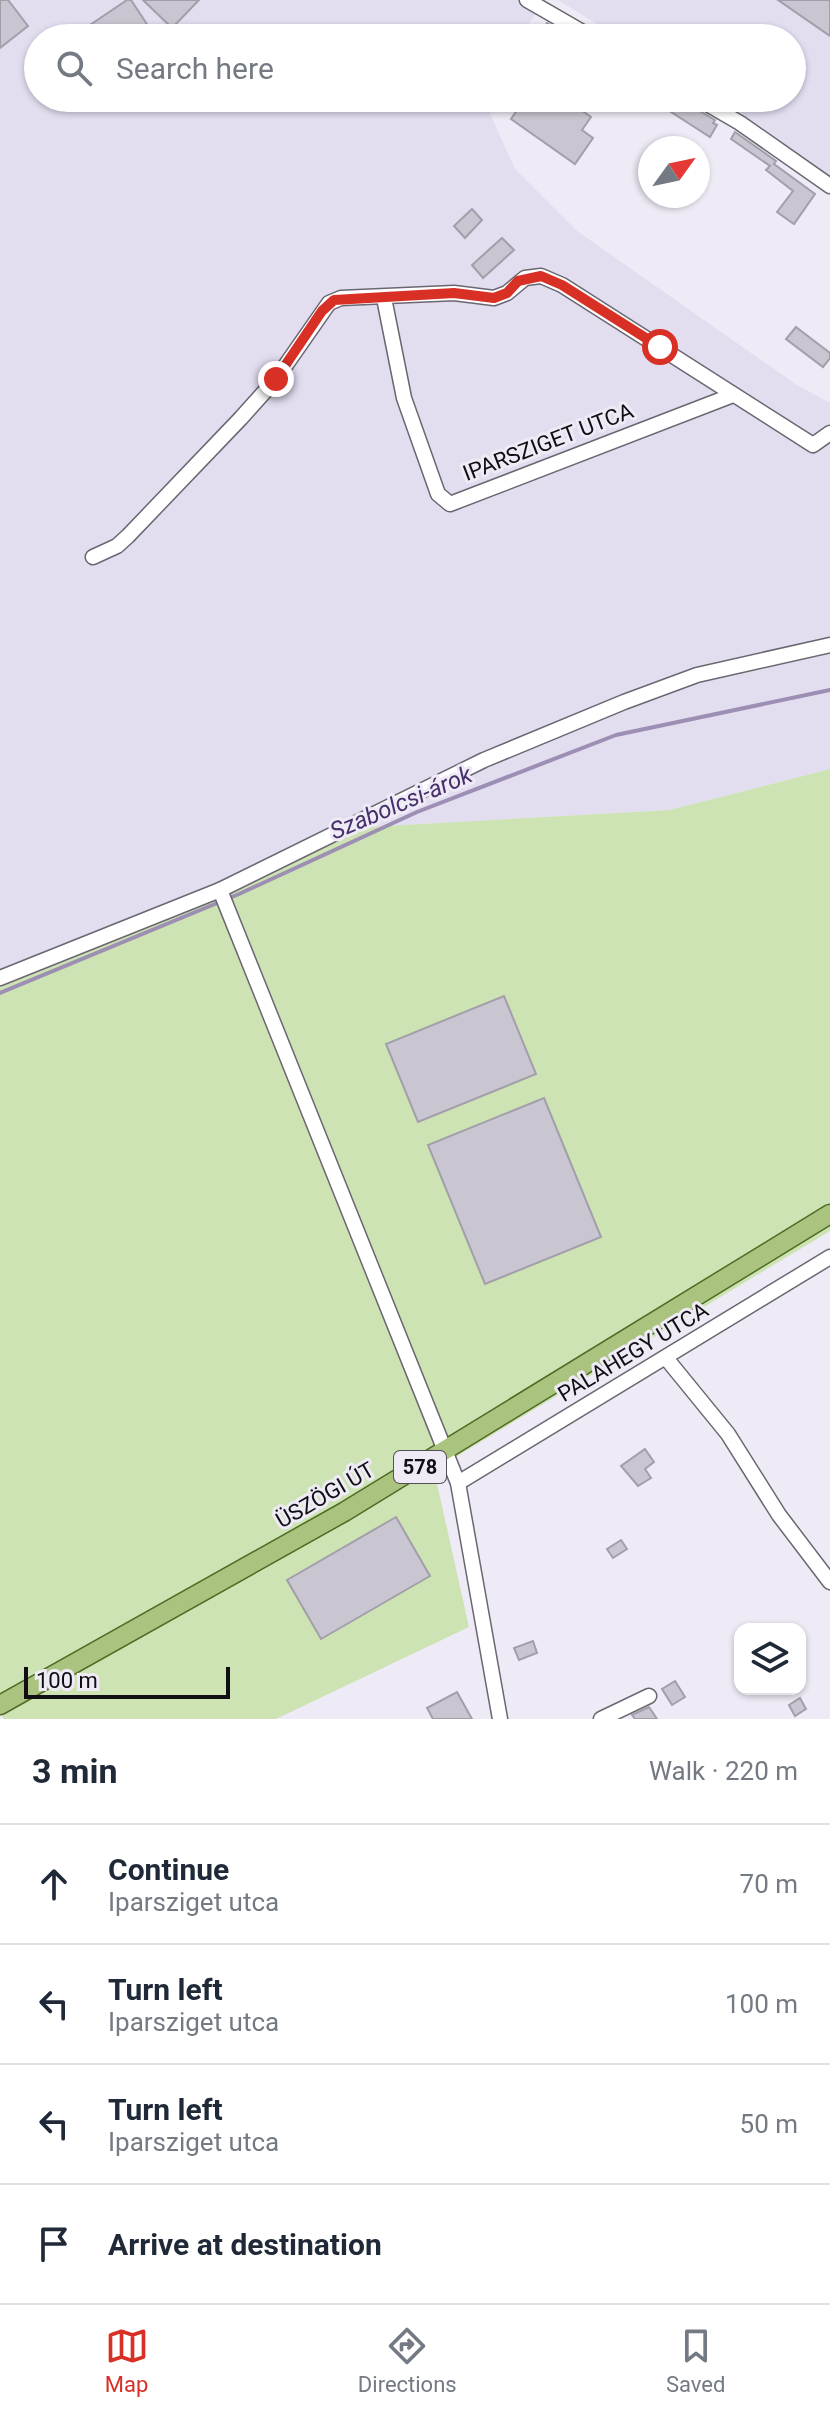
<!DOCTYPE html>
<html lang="en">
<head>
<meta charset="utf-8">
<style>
	:root { --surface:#fff; --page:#f2f2f3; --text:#1f2937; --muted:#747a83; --line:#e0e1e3; --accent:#d93025 }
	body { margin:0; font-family:Roboto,sans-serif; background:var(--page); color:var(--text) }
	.controls { position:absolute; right:24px; bottom:24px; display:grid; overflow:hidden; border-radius:16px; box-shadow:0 2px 6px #0004 }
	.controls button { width:72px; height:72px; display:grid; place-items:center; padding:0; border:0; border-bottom:2px solid var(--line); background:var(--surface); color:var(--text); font:40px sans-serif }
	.compass { position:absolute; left:638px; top:136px; width:72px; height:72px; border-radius:50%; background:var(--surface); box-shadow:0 2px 6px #0004; rotate:57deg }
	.scale { position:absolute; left:24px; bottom:20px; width:206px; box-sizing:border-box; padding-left:8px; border:4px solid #100e12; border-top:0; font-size:22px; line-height:28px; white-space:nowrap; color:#100e12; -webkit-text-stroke:6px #eeebf6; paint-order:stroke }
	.stop { position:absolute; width:24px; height:24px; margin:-18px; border:6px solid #d93025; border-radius:50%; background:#fff }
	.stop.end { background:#d93025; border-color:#fff; box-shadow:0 2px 8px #0008 }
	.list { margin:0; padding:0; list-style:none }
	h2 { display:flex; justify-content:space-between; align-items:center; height:104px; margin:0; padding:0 32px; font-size:34px }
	h2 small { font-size:26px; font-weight:400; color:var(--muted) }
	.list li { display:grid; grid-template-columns:52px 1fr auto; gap:24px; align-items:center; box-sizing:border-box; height:120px; padding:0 32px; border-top:2px solid var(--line) }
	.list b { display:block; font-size:30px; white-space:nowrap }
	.list p { margin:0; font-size:26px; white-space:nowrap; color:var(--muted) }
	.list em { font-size:26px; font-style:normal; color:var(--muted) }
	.icon { flex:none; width:44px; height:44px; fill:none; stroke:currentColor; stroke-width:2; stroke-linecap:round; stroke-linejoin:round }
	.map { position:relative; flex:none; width:830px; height:1719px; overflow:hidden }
	.search { position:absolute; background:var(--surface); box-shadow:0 2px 6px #0004; left:24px; right:24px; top:24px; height:88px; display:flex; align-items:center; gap:20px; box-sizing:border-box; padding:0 28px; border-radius:44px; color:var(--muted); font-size:30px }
	.sheet { height:584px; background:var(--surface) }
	nav { display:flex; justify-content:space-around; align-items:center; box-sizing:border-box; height:112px; border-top:2px solid var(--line); background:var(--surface); font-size:22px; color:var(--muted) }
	nav a { display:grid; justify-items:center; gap:4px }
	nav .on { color:var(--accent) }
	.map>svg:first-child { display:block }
	.built { fill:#e3ddf0 }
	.green { fill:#cde3b3 }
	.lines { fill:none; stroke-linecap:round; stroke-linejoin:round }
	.stream { stroke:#9c8fb3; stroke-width:4 }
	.building { fill:#c9c6d1; stroke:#a29faa; stroke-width:2 }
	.minor-casing { stroke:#6a6771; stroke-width:17 }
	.major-casing { stroke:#506b23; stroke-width:21 }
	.minor { stroke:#fff; stroke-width:14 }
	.major { stroke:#aac480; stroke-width:18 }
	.route { stroke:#d93025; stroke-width:10 }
	.labels { text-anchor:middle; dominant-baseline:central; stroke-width:6; stroke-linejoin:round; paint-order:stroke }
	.shield { fill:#eeebf6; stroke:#535056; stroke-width:2 }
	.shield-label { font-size:20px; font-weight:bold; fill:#100e12 }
	.street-label { font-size:22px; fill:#100e12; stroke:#eeebf6 }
	.water-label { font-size:24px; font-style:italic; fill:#472f6a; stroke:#eeebf6 }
</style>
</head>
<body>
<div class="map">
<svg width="830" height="1719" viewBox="0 0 830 1719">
	<rect width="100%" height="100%" fill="#eeebf6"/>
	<!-- built -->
	<g class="built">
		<path d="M 0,0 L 544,0 L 520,38 L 38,38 L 38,98 L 483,98 L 515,169 L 577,231 L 797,385 L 830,403 L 830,769 L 670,810 L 367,827 L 0,987 Z"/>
		<path d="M 558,0 L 830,0 L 830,183 L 739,111 L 717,98 L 792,98 L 792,38 L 620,38 Z"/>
	</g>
	<!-- green -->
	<path class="green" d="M 830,769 L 830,1231 L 434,1470 L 469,1627 L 276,1719 L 4,1719 L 0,1712 L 0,987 L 367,827 L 670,810 Z"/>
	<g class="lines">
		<!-- stream -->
		<path class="stream" d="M 0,993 L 239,894 L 417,812 L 616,735 L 830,690"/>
	</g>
	<!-- building -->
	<g class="building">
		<path d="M 0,0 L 8,0 L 28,26 L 0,48 Z"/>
		<path d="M 127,0 L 131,0 L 156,38 L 94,38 L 87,27 Z"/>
		<path d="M 143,0 L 199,0 L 172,28 Z"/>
		<path d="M 778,0 L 830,0 L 830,36 Z"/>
		<path d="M 547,23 L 573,38 L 539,38 Z"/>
		<path d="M 525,98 L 536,98 L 551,109 L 559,98 L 564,98 L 591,117 L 582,130 L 593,138 L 575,164 L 511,119 Z"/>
		<path d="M 679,98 L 687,98 L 691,106 L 715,120 L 713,123 L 717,125 L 710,137 L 671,112 Z"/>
		<path d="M 735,132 L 776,161 L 774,164 L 815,194 L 794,224 L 777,212 L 793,191 L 766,170 L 770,166 L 731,139 Z"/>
		<path d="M 472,209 L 482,220 L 465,238 L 454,226 Z"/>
		<path d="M 502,238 L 514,250 L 483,278 L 472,265 Z"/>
		<path d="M 796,327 L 830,353 L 830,358 L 823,367 L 786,339 Z"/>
		<path d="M 504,996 L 536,1074 L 418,1122 L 386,1044 Z"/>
		<path d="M 544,1098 L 601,1237 L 485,1284 L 428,1145 Z"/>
		<path d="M 645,1449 L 654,1462 L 645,1469 L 651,1478 L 638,1486 L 621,1466 Z"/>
		<path d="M 396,1517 L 430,1576 L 321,1639 L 287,1580 Z"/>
		<path d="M 621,1540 L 627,1549 L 613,1558 L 607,1549 Z"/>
		<path d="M 533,1641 L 537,1653 L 519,1660 L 514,1648 Z"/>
		<path d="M 675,1681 L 685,1697 L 672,1705 L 662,1689 Z"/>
		<path d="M 457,1692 L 472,1719 L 433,1719 L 427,1708 Z"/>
		<path d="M 800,1698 L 806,1709 L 795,1716 L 789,1705 Z"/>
		<path d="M 649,1707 L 657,1719 L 635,1719 L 632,1715 Z"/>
	</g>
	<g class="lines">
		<!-- minor casing -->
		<g class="minor-casing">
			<g id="minor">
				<path d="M 527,0 L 593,38"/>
				<path d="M 697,98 L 740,123 L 830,186"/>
				<path d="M 384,298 L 404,398 L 438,494 L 450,504 L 733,395"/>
				<path d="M 93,557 L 117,546 L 128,536 L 241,418 L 276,379 L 329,303 L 341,298 L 454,293 L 494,298 L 507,293 L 525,278 L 541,276 L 562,285 L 813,445 L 830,433"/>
				<path d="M 220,890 L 458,1483 L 500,1719"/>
				<path d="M 0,978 L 220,890 L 484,760 L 624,702 L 697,675 L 830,645"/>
				<path d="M 666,1358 L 728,1434 L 779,1515 L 830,1582"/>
				<path d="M 458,1483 L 830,1257"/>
				<path d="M 601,1719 L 649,1696"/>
			</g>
		</g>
		<!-- major casing -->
		<g class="major-casing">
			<path id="major" d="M 0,1705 L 344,1512 L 830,1214"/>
		</g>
		<!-- minor -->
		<use href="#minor" class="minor"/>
		<!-- major -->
		<use href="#major" class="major"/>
	</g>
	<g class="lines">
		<!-- route -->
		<path class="route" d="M 276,379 L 322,311 L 334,300 L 454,293 L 494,298 L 507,293 L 518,281 L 541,276 L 562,285 L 660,347"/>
	</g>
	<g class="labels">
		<!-- shield labels -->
		<rect class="shield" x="394" y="1451" width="52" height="32" rx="6"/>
		<g class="shield-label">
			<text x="420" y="1467">578</text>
		</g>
		<!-- street labels -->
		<g class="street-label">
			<text transform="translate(548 442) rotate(-21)">IPARSZIGET UTCA</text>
			<text transform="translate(633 1352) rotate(-31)">PALAHEGY UTCA</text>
			<text transform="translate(325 1495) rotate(-30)">ÜSZÖGI ÚT</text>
		</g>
		<!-- water labels -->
		<g class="water-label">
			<text transform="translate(401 803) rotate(-23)">Szabolcsi-árok</text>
		</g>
	</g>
</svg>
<div class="controls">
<button><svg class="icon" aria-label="layers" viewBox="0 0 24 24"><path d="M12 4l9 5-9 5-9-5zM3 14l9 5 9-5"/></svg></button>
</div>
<svg class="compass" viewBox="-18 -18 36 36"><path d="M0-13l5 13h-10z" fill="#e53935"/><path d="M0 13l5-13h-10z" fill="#747a83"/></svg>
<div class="scale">100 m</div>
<div class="stop" style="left:660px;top:347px"></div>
<div class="stop end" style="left:276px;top:379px"></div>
<div class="search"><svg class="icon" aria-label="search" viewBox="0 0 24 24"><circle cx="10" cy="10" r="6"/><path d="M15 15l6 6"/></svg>Search here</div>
</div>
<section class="sheet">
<h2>3 min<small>Walk · 220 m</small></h2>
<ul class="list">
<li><svg class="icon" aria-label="ahead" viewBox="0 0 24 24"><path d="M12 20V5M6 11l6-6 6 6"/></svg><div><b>Continue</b><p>Iparsziget utca</p></div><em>70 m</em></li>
<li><svg class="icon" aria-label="left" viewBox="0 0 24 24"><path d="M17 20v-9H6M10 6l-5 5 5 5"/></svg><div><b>Turn left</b><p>Iparsziget utca</p></div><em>100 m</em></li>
<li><svg class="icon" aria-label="left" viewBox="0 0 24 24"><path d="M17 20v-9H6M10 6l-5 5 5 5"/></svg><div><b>Turn left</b><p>Iparsziget utca</p></div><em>50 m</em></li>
<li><svg class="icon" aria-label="arrive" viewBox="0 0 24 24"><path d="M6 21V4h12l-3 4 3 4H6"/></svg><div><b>Arrive at destination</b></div></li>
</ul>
</section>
<nav>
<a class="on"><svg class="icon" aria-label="map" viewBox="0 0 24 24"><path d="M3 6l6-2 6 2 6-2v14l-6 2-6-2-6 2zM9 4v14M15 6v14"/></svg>Map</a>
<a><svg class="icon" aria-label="directions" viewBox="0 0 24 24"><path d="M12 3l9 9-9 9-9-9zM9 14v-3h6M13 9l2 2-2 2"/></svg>Directions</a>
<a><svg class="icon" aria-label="saved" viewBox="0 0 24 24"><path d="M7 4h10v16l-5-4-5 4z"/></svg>Saved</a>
</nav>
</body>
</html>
